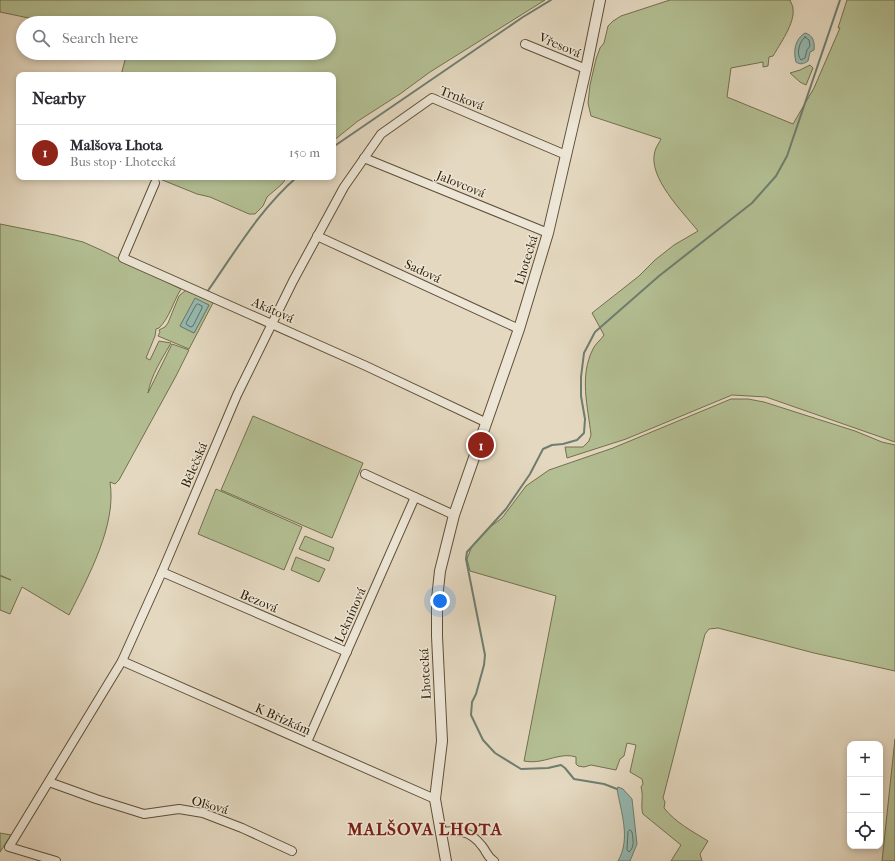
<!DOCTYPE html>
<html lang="en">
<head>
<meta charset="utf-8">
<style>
	:root { --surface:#fff; --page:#f2f2f3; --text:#2b2b33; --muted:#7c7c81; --line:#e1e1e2; --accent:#8f2418 }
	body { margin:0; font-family:"IM FELL French Canon",serif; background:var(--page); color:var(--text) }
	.controls { position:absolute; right:12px; bottom:12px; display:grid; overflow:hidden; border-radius:8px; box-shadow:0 2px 6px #0003 }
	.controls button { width:36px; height:36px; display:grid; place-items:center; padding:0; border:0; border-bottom:1px solid var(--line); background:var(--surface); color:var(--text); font:20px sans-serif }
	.you { position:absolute; left:440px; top:601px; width:14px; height:14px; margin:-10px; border:3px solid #fff; border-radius:50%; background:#1a73e8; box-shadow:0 0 0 6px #1a73e833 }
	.badge { display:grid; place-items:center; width:26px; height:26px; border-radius:50%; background:var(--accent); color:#fff; font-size:13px; font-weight:700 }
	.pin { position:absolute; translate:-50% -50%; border:2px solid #fff; box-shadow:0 1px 4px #0006 }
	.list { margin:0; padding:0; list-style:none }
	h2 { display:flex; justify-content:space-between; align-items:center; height:52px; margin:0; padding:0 16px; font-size:17px }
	h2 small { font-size:13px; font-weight:400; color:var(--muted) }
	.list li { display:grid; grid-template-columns:26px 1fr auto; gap:12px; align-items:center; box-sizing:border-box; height:56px; padding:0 16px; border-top:1px solid var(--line) }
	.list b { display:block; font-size:15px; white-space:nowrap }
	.list p { margin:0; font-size:13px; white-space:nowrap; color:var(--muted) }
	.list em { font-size:13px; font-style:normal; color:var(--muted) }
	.icon { flex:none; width:22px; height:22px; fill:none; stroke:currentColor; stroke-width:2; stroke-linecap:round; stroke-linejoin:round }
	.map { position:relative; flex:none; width:895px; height:861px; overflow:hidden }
	.search { position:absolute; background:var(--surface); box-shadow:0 2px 6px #0003; left:16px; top:16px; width:320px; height:44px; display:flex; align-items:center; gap:10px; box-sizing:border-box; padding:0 14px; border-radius:22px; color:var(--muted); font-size:15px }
	.panel { position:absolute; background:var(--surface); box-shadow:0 2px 6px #0003; left:16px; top:72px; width:320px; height:108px; border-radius:8px }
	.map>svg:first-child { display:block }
	.green { fill:#b3bf93; stroke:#73704e; fill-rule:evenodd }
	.water { fill:#95bab3; stroke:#6e7d6f }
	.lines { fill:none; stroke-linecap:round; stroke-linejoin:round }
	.shore { stroke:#646e5e; stroke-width:1 }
	.stream { stroke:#6e7d6f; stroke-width:2 }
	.minor-casing { stroke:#5f4f38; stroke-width:10 }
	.tertiary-casing { stroke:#5f4f38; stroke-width:12 }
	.minor { stroke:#ede6d6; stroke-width:8 }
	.tertiary { stroke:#ede6d6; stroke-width:10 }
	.labels { text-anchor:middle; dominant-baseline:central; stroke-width:3; stroke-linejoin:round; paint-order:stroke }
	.street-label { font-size:13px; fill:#33210a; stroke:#ede6d6 }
	.district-label { font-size:17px; font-weight:bold; letter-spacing:1px; fill:#7a1f14; stroke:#ede6d6 }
</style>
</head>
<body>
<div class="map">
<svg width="895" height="861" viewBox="0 0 895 861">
	<rect width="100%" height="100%" fill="#e4d8c0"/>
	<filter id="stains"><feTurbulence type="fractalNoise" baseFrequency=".005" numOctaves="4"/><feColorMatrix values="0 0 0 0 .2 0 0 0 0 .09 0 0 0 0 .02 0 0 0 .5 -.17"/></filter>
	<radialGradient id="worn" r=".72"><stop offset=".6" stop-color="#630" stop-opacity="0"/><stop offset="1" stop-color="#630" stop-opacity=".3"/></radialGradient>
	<!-- green -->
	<g class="green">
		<path d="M 0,0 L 545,0 L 430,72 L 400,94 L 358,121 L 333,141 L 333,75 L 121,75 L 127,53 L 329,53 L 329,23 L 53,23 L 0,12 Z"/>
		<path d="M 670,0 L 790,0 C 791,3 793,6 793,9 C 795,23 780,44 773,56 L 769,57 L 768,66 L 763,67 L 763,62 L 731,68 L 727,97 L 793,124 L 814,88 L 840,28 L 838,28 L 847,0 L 895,0 L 895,442 L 766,397 L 732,395 L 626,439 L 567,458 L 565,447 L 583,447 L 589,441 L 591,435 C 588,407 579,376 593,349 C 595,344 601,340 604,335 L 592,313 L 639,276 L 655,260 L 674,245 L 698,231 C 683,212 647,177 655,151 C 656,147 659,143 661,139 L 591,116 L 588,103 L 590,85 L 596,59 L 600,48 L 604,43 L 608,26 L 613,21 L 621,16 Z"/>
		<path d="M 810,65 L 813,68 L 806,85 L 800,82 L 790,73 L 800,70 Z"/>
		<path d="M 155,177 L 287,177 L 282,184 L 267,197 L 263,206 L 255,214 L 249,214 L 210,197 L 197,194 Z"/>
		<path d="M 0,224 L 55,235 L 83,242 L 101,250 L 181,289 C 173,302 170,317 159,328 L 156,329 L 155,336 L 146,358 L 150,360 L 159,341 L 171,343 C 162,359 151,375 148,393 L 172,344 L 189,350 L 176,376 L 119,480 L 115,484 L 110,482 C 117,525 88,577 69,615 L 22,587 L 10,614 L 0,610 L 0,576 L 11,580 L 0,575 Z"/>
		<path d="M 186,290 L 214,301 L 189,349 L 158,336 L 160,332 L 159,330 L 165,327 L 168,323 L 179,296 ZM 195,299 L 209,305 L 194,333 L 180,326 Z"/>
		<path d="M 731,399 L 748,399 L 764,402 L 855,431 L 882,442 L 895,445 L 895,671 L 814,653 L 718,628 L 709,629 L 705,634 L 663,798 L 665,802 L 664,808 C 676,823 692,831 708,841 L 700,854 L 702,861 L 671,861 L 681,845 L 643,814 C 640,805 644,797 641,787 L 643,784 L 642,779 L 630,772 L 636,745 L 627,743 L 624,756 L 620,759 L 616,770 L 591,765 L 584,767 L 578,766 L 576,764 L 576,757 C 564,753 552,759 540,761 C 535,762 529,762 524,761 L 556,596 L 470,571 L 467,559 L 472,546 L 490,527 L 502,518 L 526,486 L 549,470 L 613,448 Z"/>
		<path d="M 253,416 L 363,463 L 332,538 L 221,490 Z"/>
		<path d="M 216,489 L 302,527 L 284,570 L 198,534 Z"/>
		<path d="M 305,536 L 334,548 L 329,561 L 299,549 Z"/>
		<path d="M 296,557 L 325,569 L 319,582 L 291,570 Z"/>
		<path d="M 895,739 L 895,861 L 882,861 Z"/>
		<path d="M 0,833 L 11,835 L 0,852 Z"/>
	</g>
	<!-- water -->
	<g class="water">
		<path d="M 805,33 C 813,35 815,42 814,50 L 810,52 L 808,61 C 803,64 801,65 796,62 C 793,51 795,39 805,33 Z"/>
		<path d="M 195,298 L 209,305 L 194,333 L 180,326 Z"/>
		<path d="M 618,787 L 623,789 L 632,799 L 637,844 L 630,861 L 618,861 C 631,839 621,812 617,789 Z"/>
	</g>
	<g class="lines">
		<!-- shore -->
		<g class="shore">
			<path d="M 805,37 L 809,40 L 810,46 L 807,50 L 805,58 L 801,60 C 796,54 799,42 805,37 Z"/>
			<path d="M 198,304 L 202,306 L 202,308 L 193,326 L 191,327 L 187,325 L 186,323 L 196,305 Z"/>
			<path d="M 630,830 L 632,832 C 633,839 635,847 629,852 L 627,850 L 628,832 Z"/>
		</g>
		<!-- stream -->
		<g class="stream">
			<path d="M 333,147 L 523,17 L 551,0"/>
			<path d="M 207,292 C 235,252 260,209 297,177"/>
			<path d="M 617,789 L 604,784 L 574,779 L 565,768 L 561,765 L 548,768 L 521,769 L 495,753 L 483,740 L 471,715 L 472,702 L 476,694 L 484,665 L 485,655 L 466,559 L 467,552 L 506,509 L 530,474 L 543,449 L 552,445 L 563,444 L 577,440 L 584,433 L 585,419 L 581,396 L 581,377 L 584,353 L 595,332 L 659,276 L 752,203 L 776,176 L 787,156 L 840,0"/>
		</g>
		<!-- minor casing -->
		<g class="minor-casing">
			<g id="minor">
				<path d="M 525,44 L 586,69"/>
				<path d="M 364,158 L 548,233"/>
				<path d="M 155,183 L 123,258 L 366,366 L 485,422"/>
				<path d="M 317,236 L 519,329"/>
				<path d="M 365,474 L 454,515"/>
				<path d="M 162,572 L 347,652"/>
				<path d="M 122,661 L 435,799"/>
				<path d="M 307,742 L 415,497"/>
				<path d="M 49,782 L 96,799 L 144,814 L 179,809 L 203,813 L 242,828 L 292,851"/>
				<path d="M 440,832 C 458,830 470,830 482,846 C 487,852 487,857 494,861"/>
				<path d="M 56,861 L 9,847 L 122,661 L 162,572 L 237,395 L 293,281 L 344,187 L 381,134 L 432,98 L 566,155"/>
			</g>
		</g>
		<!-- tertiary casing -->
		<g class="tertiary-casing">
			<path id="tertiary" d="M 446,861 L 435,799 L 442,741 L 437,636 L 437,599 L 440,571 L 454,515 L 519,329 L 548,233 L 586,69 L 600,0"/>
		</g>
		<!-- minor -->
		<use href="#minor" class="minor"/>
		<!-- tertiary -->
		<use href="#tertiary" class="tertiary"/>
	</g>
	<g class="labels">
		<!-- street labels -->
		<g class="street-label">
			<text transform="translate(560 45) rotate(23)">Vřesová</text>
			<text transform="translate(462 98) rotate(21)">Trnková</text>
			<text transform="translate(461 184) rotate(22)">Jalovcová</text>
			<text transform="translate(526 260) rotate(-73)">Lhotecká</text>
			<text transform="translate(423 271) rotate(25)">Sadová</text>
			<text transform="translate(273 310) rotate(24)">Akátová</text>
			<text transform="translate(194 465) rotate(-67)">Bělečská</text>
			<text transform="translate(259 601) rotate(23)">Bezová</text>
			<text transform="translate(350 615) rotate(-66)">Leknínová</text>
			<text transform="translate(425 674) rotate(-93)">Lhotecká</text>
			<text transform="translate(283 719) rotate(24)">K Břízkám</text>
			<text transform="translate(210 805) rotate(16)">Olšová</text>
		</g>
		<!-- district labels -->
		<g class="district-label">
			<text x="425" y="829">MALŠOVA LHOTA</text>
		</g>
	</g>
	<rect width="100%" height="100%" filter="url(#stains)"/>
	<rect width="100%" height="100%" fill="url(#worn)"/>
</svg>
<div class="controls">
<button>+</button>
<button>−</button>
<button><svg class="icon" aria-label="locate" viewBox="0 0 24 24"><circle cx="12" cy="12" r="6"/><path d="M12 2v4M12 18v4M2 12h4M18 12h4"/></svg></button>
</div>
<div class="you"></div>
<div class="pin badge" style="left:481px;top:445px">1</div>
<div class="search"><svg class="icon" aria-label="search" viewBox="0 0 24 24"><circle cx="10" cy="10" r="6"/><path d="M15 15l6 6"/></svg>Search here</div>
<section class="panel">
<h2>Nearby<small></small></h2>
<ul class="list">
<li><span class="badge">1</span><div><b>Malšova Lhota</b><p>Bus stop · Lhotecká</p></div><em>150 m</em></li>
</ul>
</section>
</div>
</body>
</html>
